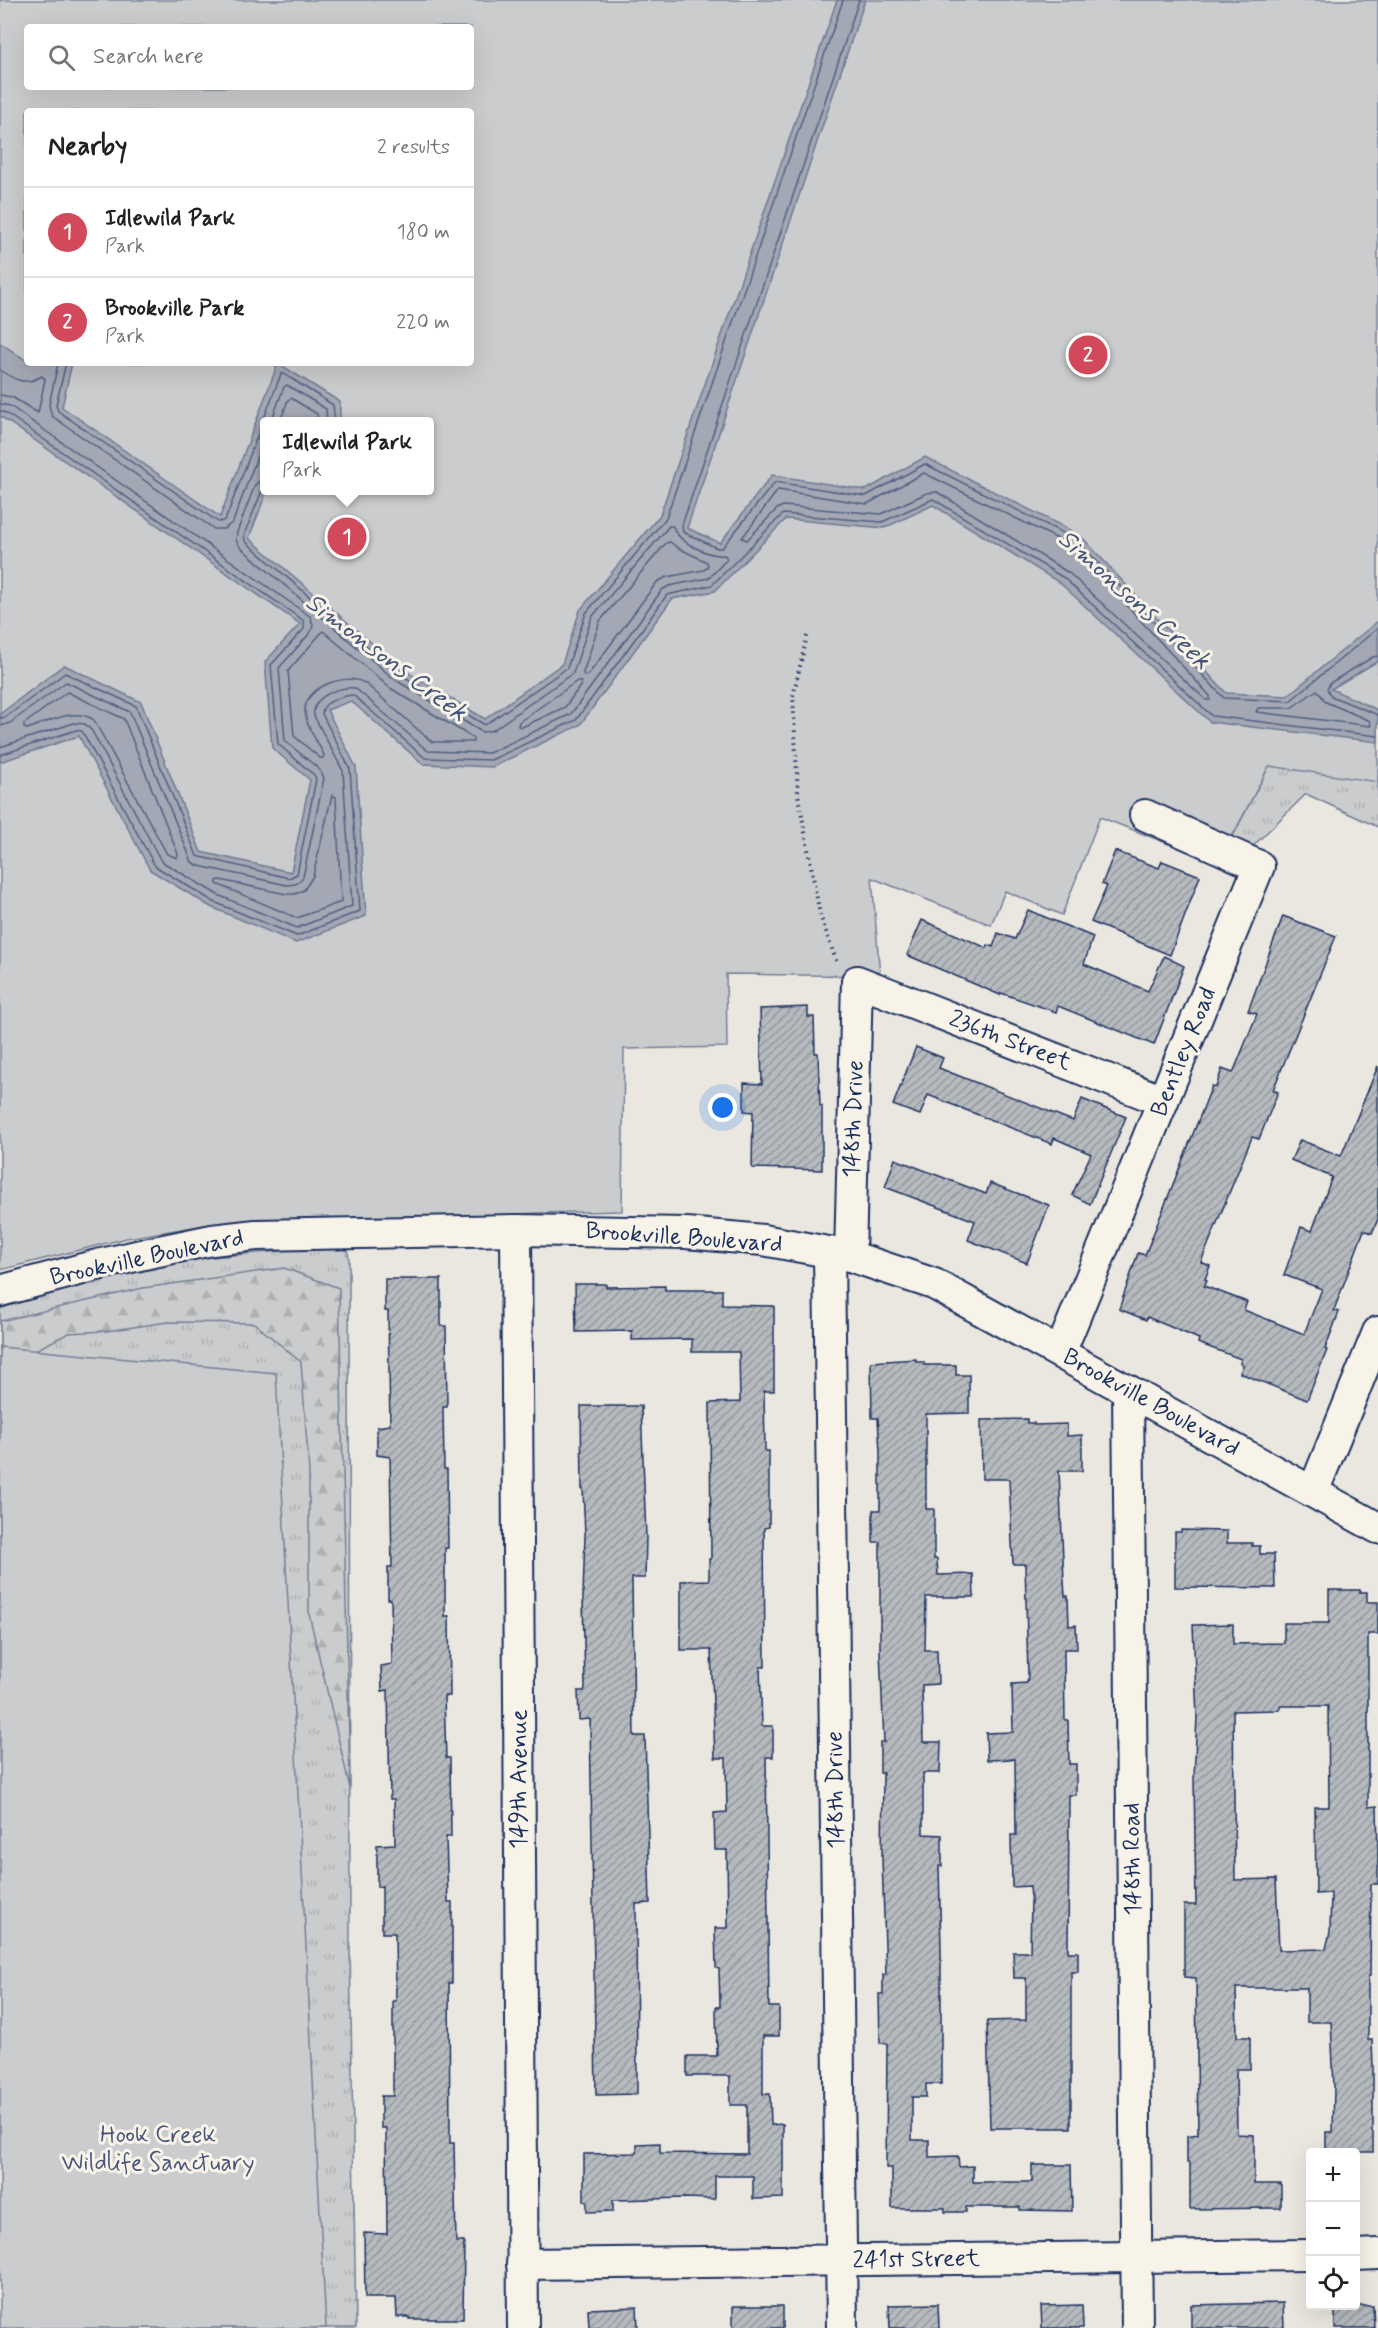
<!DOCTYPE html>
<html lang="en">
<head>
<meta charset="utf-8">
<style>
	:root { --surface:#fff; --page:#f6f6f6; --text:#222; --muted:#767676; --line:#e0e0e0; --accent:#d1495b }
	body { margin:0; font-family:Mynerve,sans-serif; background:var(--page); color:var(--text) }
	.controls { position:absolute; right:18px; bottom:18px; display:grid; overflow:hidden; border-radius:6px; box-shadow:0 6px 24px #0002 }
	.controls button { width:54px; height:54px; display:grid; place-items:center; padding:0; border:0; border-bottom:2px solid var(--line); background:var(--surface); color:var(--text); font:30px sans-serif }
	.you { position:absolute; left:723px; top:1108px; width:21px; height:21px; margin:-15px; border:4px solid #fff; border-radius:50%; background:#1a73e8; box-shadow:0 0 0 9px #1a73e833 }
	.badge { display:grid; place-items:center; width:39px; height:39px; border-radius:50%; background:var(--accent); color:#fff; font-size:20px; font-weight:700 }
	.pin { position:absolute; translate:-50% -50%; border:3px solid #fff; box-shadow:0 2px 6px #0006 }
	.popup { position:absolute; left:260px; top:417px; width:174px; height:78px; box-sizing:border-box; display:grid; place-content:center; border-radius:6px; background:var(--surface); filter:drop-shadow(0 2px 4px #0005); font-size:20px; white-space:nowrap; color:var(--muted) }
	.popup b { font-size:22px; color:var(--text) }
	.popup::after { content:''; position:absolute; left:50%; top:100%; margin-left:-12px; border:12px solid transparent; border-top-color:var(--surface) }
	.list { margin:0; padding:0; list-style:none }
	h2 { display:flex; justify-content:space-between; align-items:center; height:78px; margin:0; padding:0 24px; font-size:26px }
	h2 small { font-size:20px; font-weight:400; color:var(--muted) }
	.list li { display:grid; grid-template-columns:39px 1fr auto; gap:18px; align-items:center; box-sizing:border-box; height:90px; padding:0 24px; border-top:2px solid var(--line) }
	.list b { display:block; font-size:22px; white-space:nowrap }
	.list p { margin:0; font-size:20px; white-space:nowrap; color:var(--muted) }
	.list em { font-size:20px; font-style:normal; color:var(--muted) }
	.icon { flex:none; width:33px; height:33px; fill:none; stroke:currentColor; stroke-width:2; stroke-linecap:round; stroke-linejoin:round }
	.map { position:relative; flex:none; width:1378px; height:2328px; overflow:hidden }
	.search { position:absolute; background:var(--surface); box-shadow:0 6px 24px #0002; left:24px; top:24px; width:450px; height:66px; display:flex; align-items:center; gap:15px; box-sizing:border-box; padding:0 21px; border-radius:6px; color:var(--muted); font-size:22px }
	.panel { position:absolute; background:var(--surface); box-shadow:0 6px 24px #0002; left:24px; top:108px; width:450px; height:258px; border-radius:6px }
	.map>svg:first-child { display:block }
	.grass { fill:url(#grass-tufts); stroke:#737e96; stroke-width:1.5 }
	.forest { fill:url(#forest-firs); stroke:#737e96; stroke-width:1.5 }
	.green { fill:#cbcccd; stroke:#737e96; stroke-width:1.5; fill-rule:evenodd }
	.water { fill:#a3a8b4; stroke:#6d7892; stroke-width:1.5 }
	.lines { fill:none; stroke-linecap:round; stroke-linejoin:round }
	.shore { stroke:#515f80; stroke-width:1.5 }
	.building { fill:url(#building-hatch); stroke:#1b2f5e; stroke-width:1.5; fill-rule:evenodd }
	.minor-casing { stroke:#1b2f5e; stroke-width:34 }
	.path { stroke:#1b2f5e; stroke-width:4; stroke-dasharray:1.5 4.5; stroke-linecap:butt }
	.minor { stroke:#f7f3e8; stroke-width:30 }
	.labels { text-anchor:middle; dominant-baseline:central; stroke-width:6; stroke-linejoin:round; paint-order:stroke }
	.street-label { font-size:24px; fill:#1b2f5e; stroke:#f7f3e8 }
	.park-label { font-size:24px; fill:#47567a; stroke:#f7f3e8 }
	.water-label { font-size:26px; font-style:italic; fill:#445378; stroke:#f7f3e8 }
</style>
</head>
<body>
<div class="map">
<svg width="1378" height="2328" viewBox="0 0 1378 2328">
	<defs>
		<pattern id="grass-tufts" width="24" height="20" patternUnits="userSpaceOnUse" patternTransform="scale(1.5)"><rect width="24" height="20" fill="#cbcccd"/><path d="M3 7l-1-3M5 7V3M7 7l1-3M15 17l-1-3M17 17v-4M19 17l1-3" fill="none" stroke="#aeb0b2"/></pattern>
		<pattern id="forest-firs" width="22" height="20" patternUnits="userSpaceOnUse" patternTransform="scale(1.5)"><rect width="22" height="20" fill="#cbcccd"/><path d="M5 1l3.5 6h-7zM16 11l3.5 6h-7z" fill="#aeb0b2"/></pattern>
		<pattern id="building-hatch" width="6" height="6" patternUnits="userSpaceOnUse" patternTransform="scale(1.5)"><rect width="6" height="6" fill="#b6babf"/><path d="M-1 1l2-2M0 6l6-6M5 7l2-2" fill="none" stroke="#93989e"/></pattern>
	</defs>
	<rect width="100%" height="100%" fill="#eae7e0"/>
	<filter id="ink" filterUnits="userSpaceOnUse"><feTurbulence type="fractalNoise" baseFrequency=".0167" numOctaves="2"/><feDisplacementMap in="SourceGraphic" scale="12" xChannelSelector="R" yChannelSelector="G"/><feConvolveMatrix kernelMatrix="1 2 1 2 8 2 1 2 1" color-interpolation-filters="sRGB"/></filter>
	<g filter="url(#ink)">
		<!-- grass -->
		<g class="grass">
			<path d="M 1269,766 L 1378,776 L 1378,827 L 1306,794 L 1248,851 L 1231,840 Z"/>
			<path d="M 347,1245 L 349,1259 L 350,1945 L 356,2328 L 99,2328 L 0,1745 L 0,1309 L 53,1290 L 202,1258 Z"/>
		</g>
		<!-- forest -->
		<path class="forest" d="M 284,1268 L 339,1288 L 350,1788 L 309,1614 L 309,1472 L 301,1362 L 254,1323 L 168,1322 L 106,1331 L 69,1333 L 0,1368 L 0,1321 L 143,1288 Z"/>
		<!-- green -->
		<g class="green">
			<path d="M 0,0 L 1378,0 L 1378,782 L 1269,766 L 1233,835 L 1222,865 L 1100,817 L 1062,915 L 1005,891 L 991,925 L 872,878 L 880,976 L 726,974 L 727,1047 L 624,1049 L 622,1211 L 539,1213 L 331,1224 L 330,1217 L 206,1225 L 127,1238 L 0,1270 ZM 27,27 L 471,27 L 471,87 L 27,87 ZM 27,111 L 471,111 L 471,363 L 27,363 ZM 264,422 L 430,422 L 430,490 L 264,490 Z"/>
			<path d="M 0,1347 L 276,1373 L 326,2328 L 0,2328 Z"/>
		</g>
		<!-- water -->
		<path class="water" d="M 837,0 L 865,0 L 687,528 L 720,543 L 772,475 L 866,490 L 925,457 L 1080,535 L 1226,693 L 1287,696 L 1378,621 L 1378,661 L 1331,689 L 1378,710 L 1378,742 L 1210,722 L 1060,583 L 933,505 L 884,528 L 786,519 L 715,591 L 672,599 L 580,725 L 492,767 L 423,764 L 351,701 L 327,710 L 356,767 L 366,916 L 296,943 L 211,907 L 150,870 L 79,736 L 0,762 L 0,714 L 64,665 L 141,702 L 201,852 L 291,872 L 310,780 L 272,748 L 265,662 L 300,624 L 0,416 L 0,343 L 27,361 L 27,363 L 72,363 L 62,407 L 220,517 L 278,363 L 340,402 L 340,421 L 264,422 L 264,490 L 267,491 L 249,538 L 402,669 L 485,719 L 562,664 L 580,610 L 660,515 Z"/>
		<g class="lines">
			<!-- shore -->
			<g class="shore">
				<path d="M 859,0 L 682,525 L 683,532 L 717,548 L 722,548 L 775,482 L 866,496 L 925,464 L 1077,540 L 1224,698 L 1290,701 L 1378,628"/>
				<path d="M 58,363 L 49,405 L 52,416 L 214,529 L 224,529 L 233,522 L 264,438"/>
				<path d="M 66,363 L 56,405 L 58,411 L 218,522 L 223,521 L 226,518 L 281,374 L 284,374 L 333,405 L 335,422"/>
				<path d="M 0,370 C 15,380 25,386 42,376 L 45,379 L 38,413 L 12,397 L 0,395"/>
				<path d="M 0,404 L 10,406 L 311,617 L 313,626 L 311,632 L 279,668 L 285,741 L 319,769 L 324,778 L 303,877 L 296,884 L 287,885 L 199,866 L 192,862 L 130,712 L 66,682 L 10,723 L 0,726"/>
				<path d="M 0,411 L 6,413 L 304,621 L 304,629 L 271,665 L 278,744 L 314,775 L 316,779 L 297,874 L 289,878 L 197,856 L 136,706 L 65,673 L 6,717 L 0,718"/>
				<path d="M 271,422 L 284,387 L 287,385 L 326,409 L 327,422"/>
				<path d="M 280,422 L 288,400 L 291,398 L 317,414 L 318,422"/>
				<path d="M 924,473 L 1072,546 L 1210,696 L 1210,700 L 1206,700 L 1069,573 L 937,492 L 927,493 L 881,514 L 783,506 L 777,509 L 747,540 L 742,538 L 778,490 L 867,504 Z"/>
				<path d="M 264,486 L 244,535 L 245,541 L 398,673 L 485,725 L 567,668 L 586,613 L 666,518 L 843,0"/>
				<path d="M 670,542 L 678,548 L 707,562 L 708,566 L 704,570 L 667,577 L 657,582 L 588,675 L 584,676 L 583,673 L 600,621 L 666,543 Z"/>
				<path d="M 323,631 L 390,688 L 473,738 L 473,742 L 432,742 L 366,684 C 347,671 303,687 305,712 C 306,727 318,742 324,755 L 323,758 L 320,758 L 294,736 L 288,671 Z"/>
				<path d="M 1378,656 L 1373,657 L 1330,683 L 1327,689 L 1331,696 L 1378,715"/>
				<path d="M 577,681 L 581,682 L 581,685 L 565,707 L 522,727 L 518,726 L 519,722 Z"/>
				<path d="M 1317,690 L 1326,702 L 1370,721 L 1371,726 L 1256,712 L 1258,708 L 1291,708 Z"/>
				<path d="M 67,692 L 124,719 L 178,854 L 177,858 L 167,854 L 94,720 C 75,706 47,723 27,729 L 24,728 L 24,724 Z"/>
				<path d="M 0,747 L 74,723 L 85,724 L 92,731 L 161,861 L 218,895 L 297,928 L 352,906 L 343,771 L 314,716 C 311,697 339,686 355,688 L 428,751 L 489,753 L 571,714 L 662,590 L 669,586 L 709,578 L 727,559 L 725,555 C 709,557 677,542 673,526 L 669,526 L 592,617 L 573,673 L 493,730 L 482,732 L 394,679 L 240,547 L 236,540 L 237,532 L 255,485 L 264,477"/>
				<path d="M 0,755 L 76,730 L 82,731 L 155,866 L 214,902 L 297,936 L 360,911 L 350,769 L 322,714 C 321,702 342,696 353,695 L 425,758 L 491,760 L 576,720 L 667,595 L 712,585 L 783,514 L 882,522 L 933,499 L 1064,578 L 1212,716 L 1378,736"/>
				<path d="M 332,795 L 336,797 L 341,902 L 297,918 L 217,884 L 217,881 L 220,880 L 286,894 L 295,894 L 304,890 L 313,876 Z"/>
			</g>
		</g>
		<!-- building -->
		<g class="building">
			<path d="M 1115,851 L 1159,868 L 1162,861 L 1200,876 L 1170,955 L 1091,922 L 1107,886 L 1102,884 Z"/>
			<path d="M 1028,910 L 1093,937 L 1084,964 L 1148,991 L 1164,956 L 1184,966 L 1154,1045 L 1058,1006 L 1056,1012 L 1001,993 L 1000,995 L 907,955 L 922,920 L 987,948 L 988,945 L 993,947 L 998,933 L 1015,939 Z"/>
			<path d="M 1283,916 L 1336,936 L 1273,1090 L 1278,1092 L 1259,1139 L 1252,1137 L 1201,1262 L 1210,1266 L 1205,1279 L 1207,1280 L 1204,1286 L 1247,1302 L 1244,1310 L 1304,1334 L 1322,1289 L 1284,1275 L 1301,1227 L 1312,1231 L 1332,1177 L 1291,1160 L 1300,1140 L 1341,1156 L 1378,1066 L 1378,1219 L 1372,1233 L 1364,1230 L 1334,1310 L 1339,1312 L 1325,1349 L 1327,1350 L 1307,1400 L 1240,1373 L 1243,1365 L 1240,1363 L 1241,1359 L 1198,1343 L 1199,1339 L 1147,1317 L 1146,1320 L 1119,1309 L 1138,1253 L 1145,1255 L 1212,1086 L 1216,1087 L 1222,1069 L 1233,1073 L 1257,1014 L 1248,1011 Z"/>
			<path d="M 808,1007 L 808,1017 L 814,1017 L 815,1053 L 818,1053 L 820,1106 L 822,1106 L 822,1170 L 752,1168 L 753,1112 L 744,1111 L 744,1083 L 762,1084 L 760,1009 Z"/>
			<path d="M 916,1047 L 943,1058 L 939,1068 L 1073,1121 L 1082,1099 L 1126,1117 L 1090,1204 L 1072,1195 L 1091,1154 L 1054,1138 L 1052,1144 L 928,1095 L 920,1115 L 893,1105 Z"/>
			<path d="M 895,1159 L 986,1194 L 990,1183 L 1049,1205 L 1027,1263 L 968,1240 L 975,1221 L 885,1187 Z"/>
			<path d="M 385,1279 L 441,1279 L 441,1326 L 446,1326 L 447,1407 L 443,1407 L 444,1469 L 447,1469 L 448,1548 L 445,1548 L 445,1616 L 449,1616 L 450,1696 L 444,1696 L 446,1758 L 450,1758 L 451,1837 L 446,1837 L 448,1902 L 452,1902 L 452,1983 L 449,1983 L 450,2143 L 454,2143 L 456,2242 L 464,2242 L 463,2319 L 409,2319 L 409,2317 L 397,2317 L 396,2298 L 365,2298 L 364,2233 L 387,2234 L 386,2128 L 381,2128 L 381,2096 L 393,2096 L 393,2001 L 396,2001 L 395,1933 L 382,1933 L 382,1886 L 377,1887 L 377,1845 L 395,1844 L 394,1799 L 390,1799 L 388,1690 L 382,1691 L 381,1666 L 392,1664 L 391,1599 L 388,1599 L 388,1567 L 392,1567 L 390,1457 L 377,1455 L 377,1427 L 390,1425 L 388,1311 L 385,1311 Z"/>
			<path d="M 575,1284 L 606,1284 L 606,1287 L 665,1286 L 665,1290 L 722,1290 L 722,1305 L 774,1306 L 774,1391 L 764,1391 L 765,1451 L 769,1451 L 769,1527 L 764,1528 L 765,1667 L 760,1667 L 762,1726 L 773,1726 L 773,1757 L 766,1757 L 769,2007 L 779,2007 L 779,2036 L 763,2036 L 763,2094 L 770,2094 L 771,2125 L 783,2124 L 783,2198 L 753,2199 L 753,2176 L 715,2176 L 715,2199 L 684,2198 L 617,2200 L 613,2200 L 613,2211 L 587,2212 L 587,2201 L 584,2201 L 584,2154 L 637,2153 L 637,2144 L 660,2143 L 660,2153 L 747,2154 L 747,2105 L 730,2105 L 730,2076 L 687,2076 L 687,2056 L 717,2056 L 716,2007 L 720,2007 L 719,1969 L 716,1968 L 715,1928 L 728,1928 L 727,1850 L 715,1850 L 714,1813 L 727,1812 L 726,1758 L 715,1758 L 711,1650 L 681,1650 L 681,1581 L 709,1580 L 709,1559 L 711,1559 L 710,1403 L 740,1402 L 739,1352 L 692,1352 L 692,1339 L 632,1340 L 632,1331 L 576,1332 Z"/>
			<path d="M 916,1359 L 916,1362 L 924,1362 L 924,1365 L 956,1365 L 956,1375 L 969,1375 L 969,1413 L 926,1414 L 926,1509 L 934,1509 L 934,1559 L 937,1559 L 938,1575 L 973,1574 L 974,1597 L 926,1597 L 925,1650 L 937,1650 L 938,1684 L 922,1685 L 923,1742 L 941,1742 L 940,1773 L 923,1773 L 923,1834 L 942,1835 L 942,1866 L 939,1866 L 941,1950 L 941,2084 L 926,2084 L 926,2097 L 912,2097 L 912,2140 L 929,2140 L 929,2157 L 958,2156 L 959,2167 L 973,2166 L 973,2182 L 1032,2182 L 1032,2165 L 1071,2165 L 1072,2211 L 1020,2210 L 1020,2207 L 966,2207 L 966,2212 L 945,2212 L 945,2208 L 892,2208 L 892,2168 L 886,2168 L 887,2043 L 880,2043 L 879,1994 L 883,1994 L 883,1975 L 886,1975 L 882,1859 L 883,1773 L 880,1773 L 880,1742 L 884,1742 L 880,1651 L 880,1542 L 873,1542 L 873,1510 L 880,1510 L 880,1452 L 878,1418 L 872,1418 L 871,1362 Z"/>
			<path d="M 581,1406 L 641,1406 L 646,1537 L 645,1578 L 632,1578 L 634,1736 L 645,1736 L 650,1903 L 636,1904 L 637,2094 L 596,2095 L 590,1719 L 579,1720 L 578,1691 L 584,1691 L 585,1688 L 583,1596 L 585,1535 L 583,1489 L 582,1489 Z"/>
			<path d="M 1027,1419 L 1027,1423 L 1034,1423 L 1034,1425 L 1067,1424 L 1067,1436 L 1082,1435 L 1082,1471 L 1059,1471 L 1064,1581 L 1065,1596 L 1068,1596 L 1069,1626 L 1076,1625 L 1077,1649 L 1064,1649 L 1064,1655 L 1065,1720 L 1068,1720 L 1069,1764 L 1076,1764 L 1076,1795 L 1069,1795 L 1068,1952 L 1078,1952 L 1078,1972 L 1071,1972 L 1071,2128 L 990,2128 L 987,2021 L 1026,2020 L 1026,1978 L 1014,1978 L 1013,1952 L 1030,1952 L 1031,1900 L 1030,1886 L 1012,1887 L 1011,1835 L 1016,1835 L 1015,1759 L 987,1760 L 986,1733 L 1013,1732 L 1012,1684 L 1027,1683 L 1028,1674 L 1025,1564 L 1013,1564 L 1009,1479 L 982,1479 L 981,1420 Z"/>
			<path d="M 1181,1530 L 1227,1531 L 1227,1543 L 1252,1543 L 1252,1546 L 1260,1546 L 1260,1554 L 1274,1554 L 1275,1588 L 1175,1587 L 1175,1532 L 1181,1532 Z"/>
			<path d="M 1329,1590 L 1360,1590 L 1360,1592 L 1367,1592 L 1367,1602 L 1378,1602 L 1378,1634 L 1368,1634 L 1368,1807 L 1377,1806 L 1378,1853 L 1378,1884 L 1371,1884 L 1370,1976 L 1368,1976 L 1368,2040 L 1372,2040 L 1373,2067 L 1373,2152 L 1326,2152 L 1326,2132 L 1333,2132 L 1334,2087 L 1331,2022 L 1307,2022 L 1307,1988 L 1236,1988 L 1237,2037 L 1250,2037 L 1250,2069 L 1236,2069 L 1237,2134 L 1254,2135 L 1254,2184 L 1281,2184 L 1281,2208 L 1190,2209 L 1190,2163 L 1187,2163 L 1187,2136 L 1198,2134 L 1196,1978 L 1184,1977 L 1184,1905 L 1196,1905 L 1194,1778 L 1197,1717 L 1193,1625 L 1233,1624 L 1233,1644 L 1284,1643 L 1284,1623 L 1329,1623 ZM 1280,1706 L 1328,1706 L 1329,1807 L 1315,1807 L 1316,1894 L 1331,1893 L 1330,1932 L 1326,1949 L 1279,1950 L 1276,1879 L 1235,1880 L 1233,1711 L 1280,1710 Z"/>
			<path d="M 1283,2303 L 1284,2328 L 1191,2328 L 1191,2305 Z"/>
			<path d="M 938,2304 L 939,2328 L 890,2328 L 889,2305 Z"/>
			<path d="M 1082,2305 L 1083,2328 L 1042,2328 L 1041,2306 Z"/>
			<rect x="733" y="2306" width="50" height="22"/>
			<path d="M 1335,2306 L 1373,2306 L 1374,2328 L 1335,2328 Z"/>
			<path d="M 637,2307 L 638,2328 L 589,2328 L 588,2309 Z"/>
		</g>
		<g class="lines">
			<!-- minor casing -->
			<g class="minor-casing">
				<g id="minor">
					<path d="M 516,1230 L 523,2328"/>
					<path d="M 829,1252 L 842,2328"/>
					<path d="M 850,1256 L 857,981 L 1163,1101"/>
					<path d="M 0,1291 L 101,1264 L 149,1253 L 212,1240 L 256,1235 L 516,1230 L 686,1233 L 763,1240 L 850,1256 L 934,1284 L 1378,1528"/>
					<path d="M 1060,1353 L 1259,866 L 1145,815"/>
					<path d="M 1128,1390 L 1137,2328"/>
					<path d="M 1313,1492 L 1378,1332"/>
					<path d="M 1356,2255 L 1378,2254"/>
					<path d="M 522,2264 L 1310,2255"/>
				</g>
			</g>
			<!-- path -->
			<path class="path" d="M 807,636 L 793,696 L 798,794 L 820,915 L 837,963"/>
			<!-- minor -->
			<use href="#minor" class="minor"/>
		</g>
	</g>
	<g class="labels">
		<!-- street labels -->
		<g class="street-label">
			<text transform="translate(1010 1041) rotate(21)">236th Street</text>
			<text transform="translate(1184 1052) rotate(-68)">Bentley Road</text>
			<text transform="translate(854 1119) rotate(-88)">148th Drive</text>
			<text transform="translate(684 1238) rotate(4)">Brookville Boulevard</text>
			<text transform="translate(147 1258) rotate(-12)">Brookville Boulevard</text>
			<text transform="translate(1151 1403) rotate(29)">Brookville Boulevard</text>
			<text transform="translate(519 1779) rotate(-90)">149th Avenue</text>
			<text transform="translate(836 1790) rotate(-91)">148th Drive</text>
			<text transform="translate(1133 1859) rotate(-91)">148th Road</text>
			<text transform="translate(916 2260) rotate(-1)">241st Street</text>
		</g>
		<!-- park labels -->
		<g class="park-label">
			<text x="158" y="2135">Hook Creek<tspan x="158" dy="28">Wildlife Sanctuary</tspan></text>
		</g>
		<!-- water labels -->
		<g class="water-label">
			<text transform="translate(1134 600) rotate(42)">Simonsons Creek</text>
			<text transform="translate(386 658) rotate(37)">Simonsons Creek</text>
		</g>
	</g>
</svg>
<div class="controls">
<button>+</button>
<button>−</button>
<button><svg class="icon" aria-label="locate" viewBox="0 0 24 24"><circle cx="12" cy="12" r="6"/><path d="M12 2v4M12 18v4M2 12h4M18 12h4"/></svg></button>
</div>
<div class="you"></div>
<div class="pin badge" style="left:347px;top:537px">1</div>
<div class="popup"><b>Idlewild Park</b>Park</div>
<div class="pin badge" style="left:1088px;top:355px">2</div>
<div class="search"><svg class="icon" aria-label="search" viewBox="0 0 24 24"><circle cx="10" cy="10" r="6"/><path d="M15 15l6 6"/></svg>Search here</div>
<section class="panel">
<h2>Nearby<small>2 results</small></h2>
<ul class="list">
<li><span class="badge">1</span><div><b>Idlewild Park</b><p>Park</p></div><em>180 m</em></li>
<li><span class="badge">2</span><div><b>Brookville Park</b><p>Park</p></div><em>220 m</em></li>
</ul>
</section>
</div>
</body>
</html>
